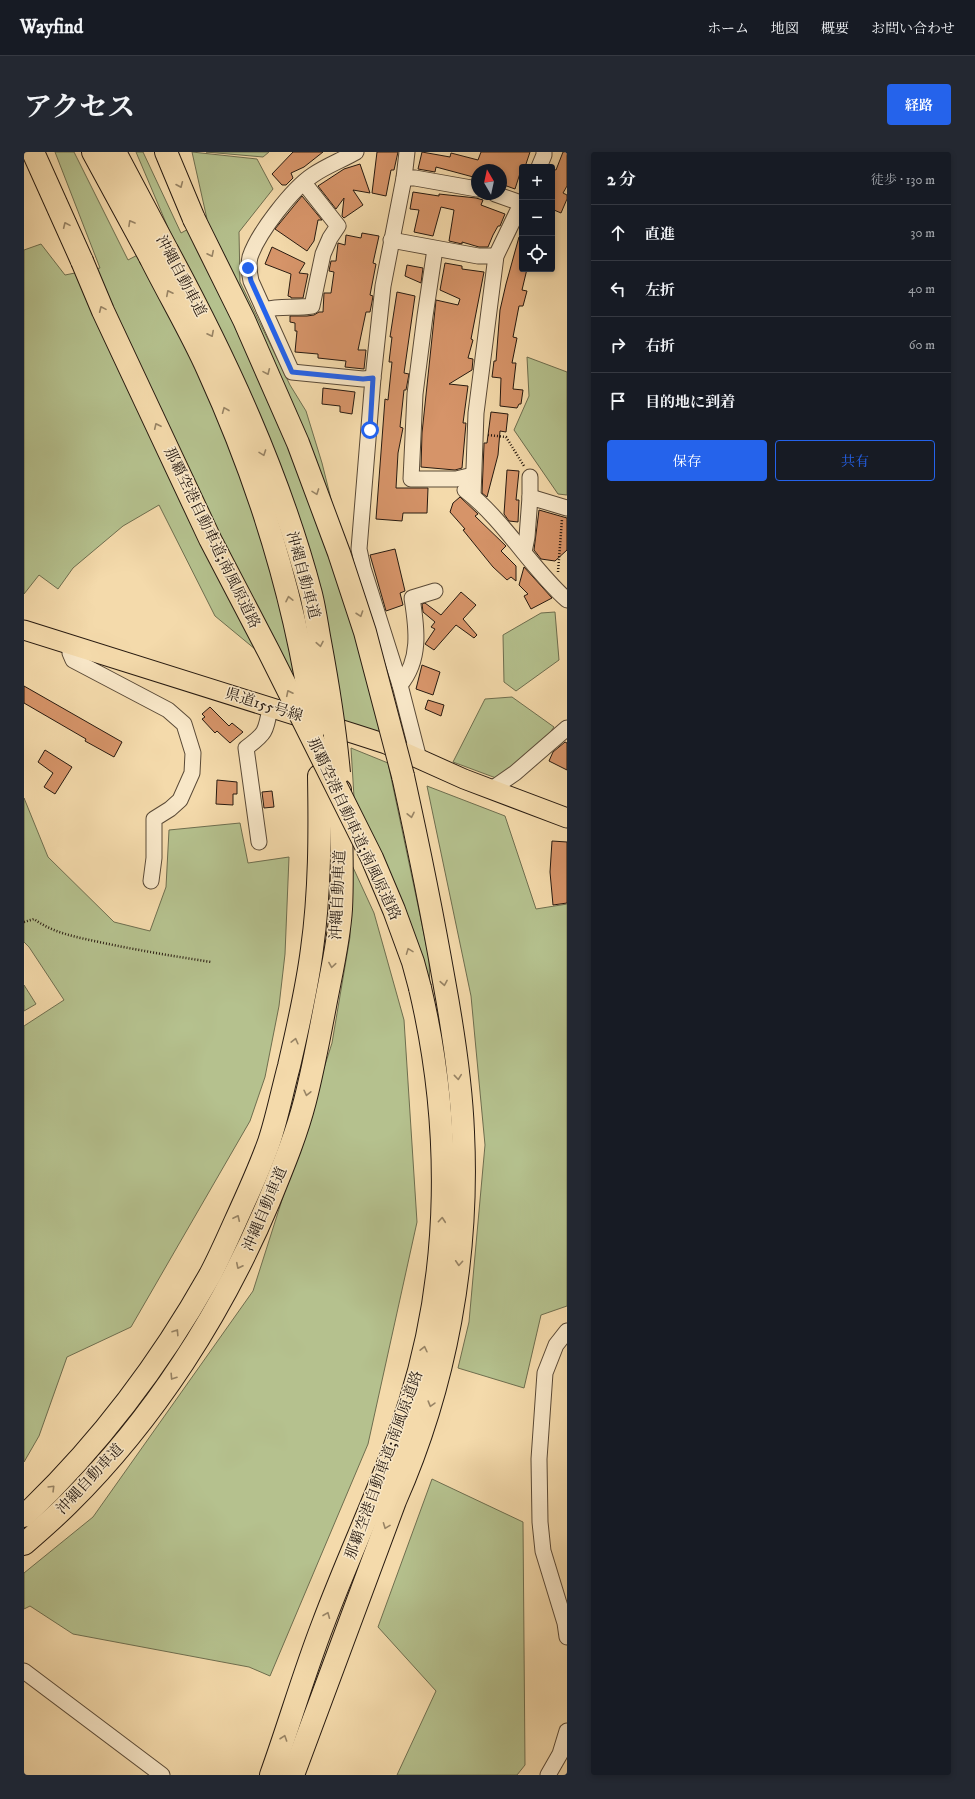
<!DOCTYPE html>
<html lang="ja">
<head>
<meta charset="utf-8">
<style>
	:root { --surface:#171b24; --page:#242831; --text:#f1f3f6; --muted:#9ea1a6; --line:#363941; --accent:#2563eb }
	body { margin:0; font-family:"IM FELL DW Pica","Noto Serif JP",serif; background:var(--page); color:var(--text) }
	.controls { position:absolute; right:12px; top:12px; display:grid; overflow:hidden; border-radius:4px; box-shadow:0 2px 6px #0003 }
	.controls button { width:36px; height:36px; display:grid; place-items:center; padding:0; border:0; border-bottom:1px solid var(--line); background:var(--surface); color:var(--text); font:20px sans-serif }
	.compass { position:absolute; left:447px; top:12px; width:36px; height:36px; border-radius:50%; background:var(--surface); box-shadow:0 2px 6px #0003; rotate:351deg }
	.stop { position:absolute; width:12px; height:12px; margin:-9px; border:3px solid #2563eb; border-radius:50%; background:#fff }
	.stop.end { background:#2563eb; border-color:#fff; box-shadow:0 1px 4px #0008 }
	.list { margin:0; padding:0; list-style:none }
	h2 { display:flex; justify-content:space-between; align-items:center; height:52px; margin:0; padding:0 16px; font-size:17px }
	h2 small { font-size:13px; font-weight:400; color:var(--muted) }
	.list li { display:grid; grid-template-columns:26px 1fr auto; gap:12px; align-items:center; box-sizing:border-box; height:56px; padding:0 16px; border-top:1px solid var(--line) }
	.list b { display:block; font-size:15px; white-space:nowrap }
	.list em { font-size:13px; font-style:normal; color:var(--muted) }
	.actions { display:flex; gap:8px; padding:12px 16px }
	.actions a { flex:1; padding:9px 0; border:1px solid var(--accent); border-radius:4px; text-align:center; font-size:14px; color:var(--accent) }
	.actions .main { background:var(--accent); color:#fff }
	.icon { flex:none; width:22px; height:22px; fill:none; stroke:currentColor; stroke-width:2; stroke-linecap:round; stroke-linejoin:round }
	.map { position:relative; flex:none; width:543px; height:1623px; overflow:hidden; border-radius:4px }
	header { display:flex; align-items:center; gap:24px; box-sizing:border-box; height:56px; padding:0 20px; background:var(--surface); border-bottom:1px solid var(--line) }
	header strong { font-size:19px }
	nav { display:flex; gap:22px; margin-inline-start:auto; font-size:14px }
	.intro { display:flex; align-items:center; justify-content:space-between; box-sizing:border-box; height:96px; padding:0 24px }
	h1 { margin:0; font-size:28px }
	.button { padding:10px 18px; border-radius:4px; background:var(--accent); color:#fff; font-size:14px; font-weight:700 }
	main { display:flex; gap:24px; padding:0 24px }
	aside { flex:1; background:var(--surface); border-radius:4px; box-shadow:0 2px 6px #0003 }
	.map>svg:first-child { display:block }
	.green { fill:#b5c18e; stroke:#6e6e4f }
	.building { fill:#d69469; stroke:#271a10 }
	.lines { fill:none; stroke-linecap:round; stroke-linejoin:round }
	.minor-casing { stroke:#5a4a37; stroke-width:17 }
	.major-casing { stroke:#271a10; stroke-width:21 }
	.highway-casing { stroke:#271a10; stroke-width:24 }
	.path { stroke:#271a10; stroke-width:2.5; stroke-dasharray:1 2; stroke-linecap:butt }
	.minor { stroke:#f8e7c8; stroke-width:15 }
	.major { stroke:#f4daab; stroke-width:19 }
	.highway { stroke:#f4daab; stroke-width:22 }
	.highway-bridge-casing { stroke:#271a10; stroke-width:24; stroke-linecap:butt }
	.highway-bridge { stroke:#f4daab; stroke-width:22 }
	.oneway { stroke:#988465 }
	.route { stroke:#2563eb; stroke-width:5 }
	.labels { text-anchor:middle; dominant-baseline:central; stroke-width:3; stroke-linejoin:round; paint-order:stroke }
	.street-label { font-size:15px; fill:#271a10; stroke:#f8e7c8 }
</style>
</head>
<body>
<header>
<strong>Wayfind</strong>
<nav><a>ホーム</a><a>地図</a><a>概要</a><a>お問い合わせ</a></nav>
</header>
<div class="intro"><h1>アクセス</h1><a class="button">経路</a></div>
<main>
<div class="map">
<svg width="543" height="1623" viewBox="0 0 543 1623">
	<rect width="100%" height="100%" fill="#f4daab"/>
	<filter id="stains"><feTurbulence type="fractalNoise" baseFrequency=".005" numOctaves="4"/><feColorMatrix values="0 0 0 0 .2 0 0 0 0 .09 0 0 0 0 .02 0 0 0 .5 -.17"/></filter>
	<radialGradient id="worn" r=".72"><stop offset=".6" stop-color="#630" stop-opacity="0"/><stop offset="1" stop-color="#630" stop-opacity=".3"/></radialGradient>
	<!-- green -->
	<g class="green">
		<path d="M 31,0 L 50,0 L 104,108 L 148,85 L 112,0 L 119,0 L 157,81 L 183,67 L 168,0 L 233,7 L 249,37 L 215,80 L 216,130 L 266,233 L 282,259 L 298,311 L 315,379 L 374,571 L 354,582 L 321,570 L 266,526 L 191,464 L 135,353 L 99,374 L 49,416 L 34,437 L 15,423 L 0,442 L 0,98 L 17,92 L 41,123 L 76,116 Z"/>
		<path d="M 182,0 L 245,0 L 239,5 Z"/>
		<path d="M 503,205 L 543,220 L 543,343 L 534,342 L 490,278 L 505,244 Z"/>
		<path d="M 531,460 L 535,508 L 492,539 L 480,530 L 479,483 L 517,461 Z"/>
		<path d="M 488,545 L 530,575 L 516,595 L 472,626 L 429,610 L 461,547 Z"/>
		<path d="M 327,596 L 364,611 L 405,806 L 406,841 L 371,741 L 330,645 Z"/>
		<path d="M 403,634 L 481,664 L 512,757 L 543,752 L 543,1154 L 517,1163 L 500,1236 L 434,1216 L 445,1170 L 461,993 L 447,844 Z"/>
		<path d="M 0,646 L 24,705 L 90,770 L 126,779 L 142,735 L 145,678 L 216,671 L 224,711 L 265,705 L 261,802 L 255,854 L 241,925 L 226,969 L 107,1175 L 43,1205 L 15,1284 L 0,1310 L 0,874 L 40,848 L 5,795 L 0,790 Z"/>
		<path d="M 327,711 L 350,761 L 380,868 L 393,1070 L 344,1292 L 246,1524 L 225,1515 L 49,1482 L 6,1454 L 0,1457 L 0,1421 L 69,1365 L 229,1139 L 308,891 L 326,785 Z"/>
		<path d="M 0,833 L 12,852 L 0,859 Z"/>
		<path d="M 408,1327 L 499,1370 L 501,1613 L 493,1623 L 373,1623 L 412,1539 L 354,1475 Z"/>
	</g>
	<!-- building -->
	<g class="building">
		<path d="M 269,0 L 299,0 L 280,15 L 267,21 L 269,26 L 262,33 L 258,33 L 248,22 Z"/>
		<path d="M 353,0 L 374,0 L 370,18 L 367,18 L 362,44 L 348,41 Z"/>
		<path d="M 398,0 L 426,5 L 427,1 L 454,8 L 457,0 L 506,0 L 501,15 L 498,15 L 491,37 L 477,32 L 477,18 L 453,18 L 453,26 L 412,15 L 411,20 L 394,17 Z"/>
		<path d="M 539,0 L 543,0 L 543,34 L 539,41 L 543,43 L 543,47 L 537,61 L 530,58 L 528,61 L 528,17 L 532,18 Z"/>
		<path d="M 336,12 L 346,41 L 329,38 L 339,53 L 320,66 L 318,64 L 320,46 L 312,57 L 294,34 L 320,17 Z"/>
		<path d="M 389,40 L 415,44 L 415,42 L 452,46 L 459,48 L 457,53 L 481,62 L 476,74 L 474,74 L 469,83 L 464,95 L 455,95 L 438,90 L 438,92 L 425,89 L 430,58 L 417,55 L 409,84 L 390,80 L 395,58 L 386,57 Z"/>
		<path d="M 278,44 L 298,68 L 294,68 L 290,89 L 283,99 L 251,77 Z"/>
		<path d="M 338,81 L 355,84 L 349,111 L 352,112 L 346,143 L 349,144 L 348,150 L 346,160 L 342,160 L 334,198 L 342,198 L 340,217 L 321,215 L 322,209 L 294,206 L 294,202 L 271,200 L 273,179 L 271,179 L 271,171 L 266,170 L 266,164 L 283,164 L 290,163 L 295,160 L 299,160 L 300,141 L 307,141 L 310,120 L 305,119 L 307,109 L 312,109 L 314,91 L 321,93 L 322,83 L 337,86 Z"/>
		<path d="M 495,85 L 498,85 L 498,117 L 503,117 L 498,138 L 503,139 L 499,154 L 495,154 L 489,185 L 493,186 L 488,211 L 492,211 L 489,237 L 499,238 L 497,252 L 495,252 L 493,256 L 476,254 L 477,226 L 468,225 L 470,209 L 472,209 L 476,158 L 482,132 Z"/>
		<path d="M 248,95 L 281,111 L 275,121 L 284,122 L 279,146 L 267,146 L 267,145 L 264,144 L 267,122 L 241,112 Z"/>
		<path d="M 421,111 L 438,114 L 438,117 L 460,120 L 447,187 L 449,188 L 444,206 L 449,207 L 448,218 L 425,232 L 444,234 L 439,271 L 442,271 L 438,316 L 431,318 L 397,315 L 398,281 L 412,148 L 434,153 L 436,147 L 416,138 Z"/>
		<path d="M 383,113 L 399,116 L 397,131 L 381,124 Z"/>
		<path d="M 373,140 L 391,144 L 380,221 L 385,222 L 382,238 L 380,238 L 376,275 L 379,276 L 374,301 L 372,336 L 404,336 L 403,361 L 379,361 L 378,369 L 352,367 L 361,247 L 364,248 L 368,210 L 365,210 L 368,185 L 366,185 Z"/>
		<path d="M 299,236 L 331,240 L 328,262 L 316,260 L 316,254 L 298,252 Z"/>
		<path d="M 467,260 L 484,262 L 482,280 L 476,279 L 474,303 L 463,345 L 458,341 L 460,293 L 460,291 L 463,291 Z"/>
		<path d="M 483,318 L 495,319 L 492,348 L 495,348 L 494,370 L 485,369 L 480,362 Z"/>
		<path d="M 436,345 L 454,362 L 451,364 L 482,394 L 477,399 L 492,414 L 492,429 L 487,425 L 483,428 L 469,415 L 439,378 L 441,377 L 426,360 L 429,351 Z"/>
		<path d="M 515,358 L 543,366 L 543,398 L 531,409 L 517,407 L 510,398 Z"/>
		<path d="M 371,397 L 381,439 L 376,441 L 379,453 L 362,459 L 346,403 Z"/>
		<path d="M 500,415 L 528,446 L 507,457 L 500,444 L 504,442 L 495,433 Z"/>
		<path d="M 437,440 L 452,453 L 439,467 L 453,483 L 450,486 L 432,473 L 410,498 L 401,492 L 411,477 L 407,475 L 411,470 L 399,460 L 398,452 L 401,451 L 417,463 Z"/>
		<path d="M 398,513 L 416,520 L 409,543 L 392,537 Z"/>
		<path d="M 0,534 L 98,590 L 90,605 L 61,589 L 62,587 L 0,551 Z"/>
		<path d="M 404,548 L 420,553 L 417,564 L 401,557 Z"/>
		<path d="M 186,555 L 205,574 L 208,571 L 219,580 L 206,591 L 193,579 L 191,581 L 178,567 L 181,565 L 178,562 Z"/>
		<path d="M 541,590 L 543,591 L 543,618 L 525,609 L 529,600 Z"/>
		<path d="M 21,598 L 48,615 L 31,642 L 20,635 L 29,621 L 14,610 Z"/>
		<path d="M 193,628 L 213,630 L 213,642 L 209,642 L 209,653 L 192,652 Z"/>
		<path d="M 248,639 L 250,655 L 240,656 L 238,640 Z"/>
		<path d="M 528,689 L 543,690 L 543,751 L 529,753 L 526,720 Z"/>
	</g>
	<g class="lines">
		<!-- minor casing -->
		<g class="minor-casing">
			<g id="minor">
				<path d="M 332,0 C 318,8 302,14 289,23 C 268,37 234,81 226,105 C 224,113 225,120 227,129 L 268,220 L 339,227 L 349,226"/>
				<path d="M 383,0 L 380,26 L 359,134 L 349,226 L 335,397 L 339,416 L 376,533 L 395,607"/>
				<path d="M 515,15 L 520,3 L 520,0"/>
				<path d="M 380,26 L 391,26 L 453,37"/>
				<path d="M 471,42 L 497,51"/>
				<path d="M 367,88 L 454,104 L 472,104"/>
				<path d="M 411,97 L 401,164 L 391,242 L 387,327 L 432,327 L 449,323"/>
				<path d="M 240,158 C 258,153 270,157 288,154 L 299,102 L 306,86 L 314,74 L 280,31"/>
				<path d="M 441,338 C 481,369 506,415 543,448"/>
				<path d="M 449,344 L 452,261 L 472,104 L 498,50"/>
				<path d="M 506,345 L 506,325"/>
				<path d="M 500,400 L 503,385 L 506,345 L 543,356"/>
				<path d="M 46,493 L 46,501 L 49,508 L 144,558 L 160,572 L 169,601 L 168,621 L 156,648 L 146,657 L 130,667 L 130,706 L 127,729"/>
				<path d="M 376,533 C 397,508 393,477 388,446 L 411,439"/>
				<path d="M 468,637 L 491,621 L 543,576"/>
				<path d="M 235,690 L 222,596 C 241,582 242,580 246,556"/>
				<path d="M 543,1179 L 532,1193 L 521,1221 L 515,1307 L 516,1370 L 519,1399 L 541,1471 L 543,1485"/>
				<path d="M 0,1519 L 138,1623"/>
				<path d="M 524,1623 L 536,1602 L 543,1579"/>
			</g>
		</g>
		<!-- major casing -->
		<g class="major-casing">
			<path id="major" d="M 0,478 L 331,582 L 362,592 L 440,627 L 543,666"/>
		</g>
		<!-- highway casing -->
		<g class="highway-casing">
			<g id="highway">
				<path d="M 9,0 L 58,109"/>
				<path d="M 69,0 L 126,105"/>
				<path d="M 91,0 L 143,98"/>
				<path d="M 142,0 L 170,67"/>
				<path d="M 0,1364 C 75,1293 136,1212 186,1123 C 195,1106 203,1088 211,1070 C 223,1044 235,1018 245,990 C 253,966 258,940 265,914 C 274,875 283,837 288,797 C 296,740 296,681 295,624"/>
				<path d="M 0,1392 C 15,1379 30,1366 44,1352 C 130,1267 198,1161 245,1049 C 258,1017 272,984 281,949 C 289,918 295,886 301,854 C 307,822 315,789 317,757 C 319,718 317,678 316,638"/>
				<path d="M 247,1623 C 265,1573 280,1521 299,1472 C 327,1397 362,1326 386,1250 C 428,1116 428,971 396,836"/>
				<path d="M 269,1623 L 371,1349 C 422,1234 445,1106 439,980 C 437,929 429,878 420,829 C 408,760 394,692 379,624"/>
			</g>
		</g>
		<!-- path -->
		<g class="path">
			<path d="M 464,283 L 482,285 L 500,314"/>
			<path d="M 534,420 L 538,367"/>
			<path d="M 0,770 L 10,767 C 29,781 52,785 75,790 C 112,798 149,804 187,810"/>
		</g>
		<!-- minor -->
		<use href="#minor" class="minor"/>
		<!-- major -->
		<use href="#major" class="major"/>
		<!-- highway -->
		<use href="#highway" class="highway"/>
		<!-- highway-bridge casing -->
		<g class="highway-bridge-casing">
			<g id="highway-bridge">
				<path d="M 170,67 L 220,168 L 274,291 L 315,401 L 341,480 L 379,624"/>
				<path d="M 143,98 C 202,207 255,321 287,442 C 291,458 293,474 296,490 C 304,533 311,577 315,621"/>
				<path d="M 126,105 C 145,143 167,180 184,218 C 236,332 273,453 290,577"/>
				<path d="M 58,109 L 79,159 L 186,387 L 245,500 L 348,706 L 370,758 L 389,810 L 396,836"/>
			</g>
		</g>
		<!-- highway-bridge -->
		<use href="#highway-bridge" class="highway-bridge"/>
	</g>
	<!-- one-way arrows -->
	<defs><path id="oneway-chevron" d="M-2-3.5L2.5 0L-2 3.5" fill="none" stroke-width="1.6" stroke-linecap="round" stroke-linejoin="round"/></defs>
	<g class="oneway">
		<use href="#oneway-chevron" transform="translate(156 33) rotate(67)"/>
		<use href="#oneway-chevron" transform="translate(107 71) rotate(-119)"/>
		<use href="#oneway-chevron" transform="translate(42 73) rotate(-114)"/>
		<use href="#oneway-chevron" transform="translate(187 102) rotate(64)"/>
		<use href="#oneway-chevron" transform="translate(145 141) rotate(-117)"/>
		<use href="#oneway-chevron" transform="translate(78 157) rotate(-114)"/>
		<use href="#oneway-chevron" transform="translate(187 182) rotate(63)"/>
		<use href="#oneway-chevron" transform="translate(243 220) rotate(66)"/>
		<use href="#oneway-chevron" transform="translate(201 258) rotate(-112)"/>
		<use href="#oneway-chevron" transform="translate(133 274) rotate(-115)"/>
		<use href="#oneway-chevron" transform="translate(239 301) rotate(70)"/>
		<use href="#oneway-chevron" transform="translate(292 340) rotate(70)"/>
		<use href="#oneway-chevron" transform="translate(265 447) rotate(-102)"/>
		<use href="#oneway-chevron" transform="translate(336 462) rotate(71)"/>
		<use href="#oneway-chevron" transform="translate(296 492) rotate(79)"/>
		<use href="#oneway-chevron" transform="translate(265 541) rotate(-116)"/>
		<use href="#oneway-chevron" transform="translate(387 663) rotate(78)"/>
		<use href="#oneway-chevron" transform="translate(385 799) rotate(-111)"/>
		<use href="#oneway-chevron" transform="translate(308 813) rotate(99)"/>
		<use href="#oneway-chevron" transform="translate(420 831) rotate(80)"/>
		<use href="#oneway-chevron" transform="translate(271 889) rotate(-76)"/>
		<use href="#oneway-chevron" transform="translate(434 925) rotate(84)"/>
		<use href="#oneway-chevron" transform="translate(283 941) rotate(103)"/>
		<use href="#oneway-chevron" transform="translate(213 1066) rotate(-65)"/>
		<use href="#oneway-chevron" transform="translate(418 1068) rotate(-85)"/>
		<use href="#oneway-chevron" transform="translate(435 1111) rotate(94)"/>
		<use href="#oneway-chevron" transform="translate(215 1114) rotate(116)"/>
		<use href="#oneway-chevron" transform="translate(152 1180) rotate(-57)"/>
		<use href="#oneway-chevron" transform="translate(400 1197) rotate(-77)"/>
		<use href="#oneway-chevron" transform="translate(149 1225) rotate(123)"/>
		<use href="#oneway-chevron" transform="translate(407 1252) rotate(106)"/>
		<use href="#oneway-chevron" transform="translate(28 1336) rotate(-45)"/>
		<use href="#oneway-chevron" transform="translate(362 1374) rotate(111)"/>
		<use href="#oneway-chevron" transform="translate(303 1463) rotate(-68)"/>
		<use href="#oneway-chevron" transform="translate(260 1586) rotate(-71)"/>
	</g>
	<g class="lines">
		<!-- route -->
		<path class="route" d="M 224,116 L 227,129 L 268,220 L 339,227 L 349,226 L 346,278"/>
	</g>
	<g class="labels">
		<!-- street labels -->
		<g class="street-label">
			<text transform="translate(157 124) rotate(62)">沖縄自動車道</text>
			<text transform="translate(188 386) rotate(64)">那覇空港自動車道;南風原道路</text>
			<text transform="translate(279 423) rotate(75)">沖縄自動車道</text>
			<text transform="translate(240 553) rotate(17)">県道155号線</text>
			<text transform="translate(330 677) rotate(65)">那覇空港自動車道;南風原道路</text>
			<text transform="translate(314 743) rotate(-87)">沖縄自動車道</text>
			<text transform="translate(241 1057) rotate(-67)">沖縄自動車道</text>
			<text transform="translate(360 1313) rotate(-70)">那覇空港自動車道;南風原道路</text>
			<text transform="translate(66 1327) rotate(-47)">沖縄自動車道</text>
		</g>
	</g>
	<rect width="100%" height="100%" filter="url(#stains)"/>
	<rect width="100%" height="100%" fill="url(#worn)"/>
</svg>
<div class="controls">
<button>+</button>
<button>−</button>
<button><svg class="icon" aria-label="locate" viewBox="0 0 24 24"><circle cx="12" cy="12" r="6"/><path d="M12 2v4M12 18v4M2 12h4M18 12h4"/></svg></button>
</div>
<svg class="compass" viewBox="-18 -18 36 36"><path d="M0-13l5 13h-10z" fill="#e53935"/><path d="M0 13l5-13h-10z" fill="#9ea1a6"/></svg>
<div class="stop" style="left:346px;top:278px"></div>
<div class="stop end" style="left:224px;top:116px"></div>
</div>
<aside>
<h2>2 分<small>徒歩 · 130 m</small></h2>
<ul class="list">
<li><svg class="icon" aria-label="ahead" viewBox="0 0 24 24"><path d="M12 20V5M6 11l6-6 6 6"/></svg><div><b>直進</b></div><em>30 m</em></li>
<li><svg class="icon" aria-label="left" viewBox="0 0 24 24"><path d="M17 20v-9H6M10 6l-5 5 5 5"/></svg><div><b>左折</b></div><em>40 m</em></li>
<li><svg class="icon" aria-label="right" viewBox="0 0 24 24"><path d="M7 20v-9h11M14 6l5 5-5 5"/></svg><div><b>右折</b></div><em>60 m</em></li>
<li><svg class="icon" aria-label="arrive" viewBox="0 0 24 24"><path d="M6 21V4h12l-3 4 3 4H6"/></svg><div><b>目的地に到着</b></div></li>
</ul>
<div class="actions"><a class="main">保存</a><a>共有</a></div>
</aside>
</main>
</body>
</html>
